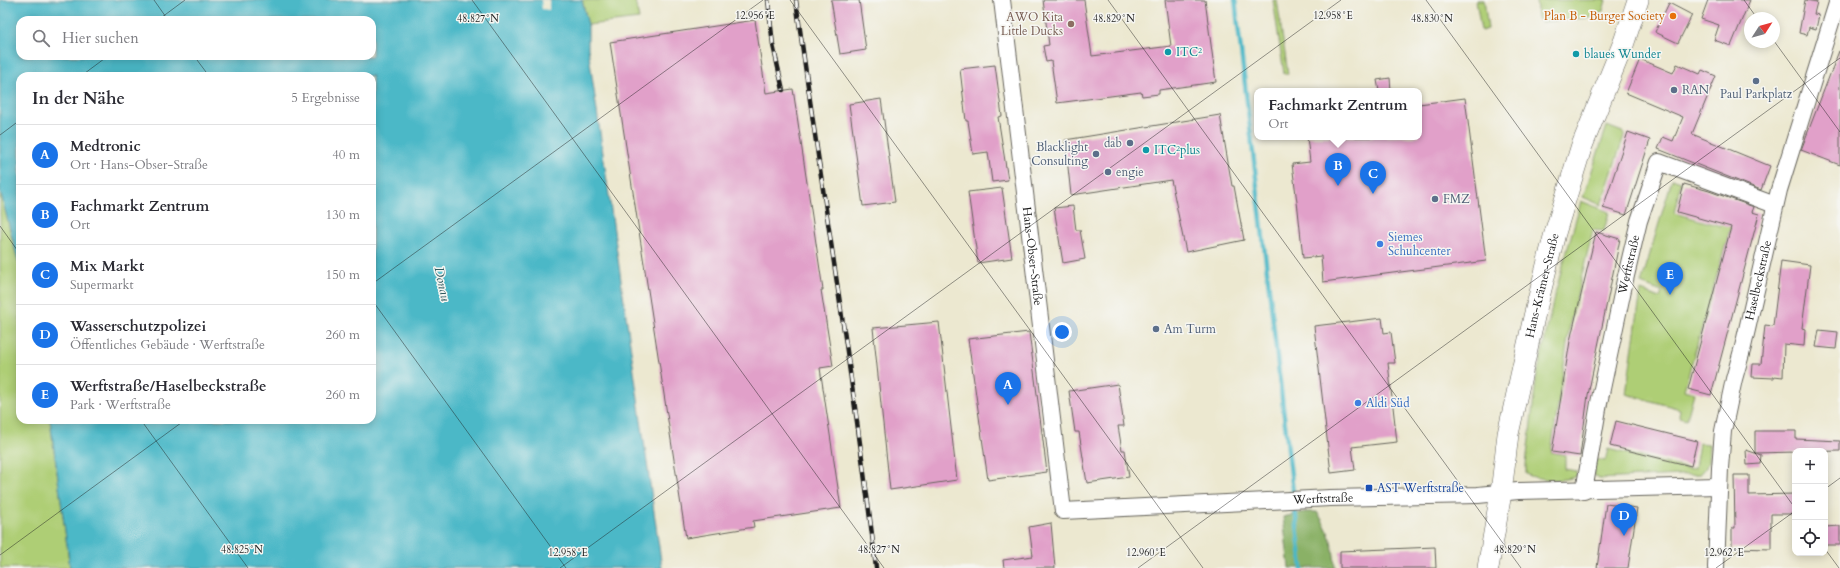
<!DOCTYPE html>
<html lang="de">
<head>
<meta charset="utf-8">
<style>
	:root { --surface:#fff; --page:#f7f7f7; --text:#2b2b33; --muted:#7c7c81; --line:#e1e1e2; --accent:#1a73e8 }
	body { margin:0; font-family:Cardo,serif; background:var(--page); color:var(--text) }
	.controls { position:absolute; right:12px; bottom:12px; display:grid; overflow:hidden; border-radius:8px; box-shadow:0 2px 10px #0003 }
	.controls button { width:36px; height:36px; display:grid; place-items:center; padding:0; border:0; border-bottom:1px solid var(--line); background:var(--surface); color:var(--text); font:20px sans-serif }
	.compass { position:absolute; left:1744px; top:12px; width:36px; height:36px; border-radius:50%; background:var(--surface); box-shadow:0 2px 10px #0003; rotate:54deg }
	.you { position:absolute; left:1062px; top:332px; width:14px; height:14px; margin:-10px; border:3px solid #fff; border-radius:50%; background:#1a73e8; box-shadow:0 0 0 6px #1a73e833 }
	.badge { display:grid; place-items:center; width:26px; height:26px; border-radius:50%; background:var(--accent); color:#fff; font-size:13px; font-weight:700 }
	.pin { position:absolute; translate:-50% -33px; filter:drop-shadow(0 1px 2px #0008) }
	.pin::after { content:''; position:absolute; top:21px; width:14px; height:12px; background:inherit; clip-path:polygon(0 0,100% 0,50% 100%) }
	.popup { position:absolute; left:1254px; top:88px; width:168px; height:52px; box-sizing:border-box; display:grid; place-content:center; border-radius:8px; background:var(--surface); filter:drop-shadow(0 1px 3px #0005); font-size:13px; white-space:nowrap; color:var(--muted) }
	.popup b { font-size:15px; color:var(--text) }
	.popup::after { content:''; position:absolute; left:50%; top:100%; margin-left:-8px; border:8px solid transparent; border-top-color:var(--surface) }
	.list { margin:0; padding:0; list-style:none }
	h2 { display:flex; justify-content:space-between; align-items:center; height:52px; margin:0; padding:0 16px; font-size:17px }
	h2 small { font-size:13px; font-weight:400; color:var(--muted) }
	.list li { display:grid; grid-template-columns:26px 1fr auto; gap:12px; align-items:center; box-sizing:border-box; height:60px; padding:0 16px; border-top:1px solid var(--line) }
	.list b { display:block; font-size:15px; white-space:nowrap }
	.list p { margin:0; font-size:13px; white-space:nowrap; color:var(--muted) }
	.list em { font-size:13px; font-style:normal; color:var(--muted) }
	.icon { flex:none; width:22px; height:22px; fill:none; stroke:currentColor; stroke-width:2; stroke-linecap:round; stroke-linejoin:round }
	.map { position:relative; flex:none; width:1840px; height:568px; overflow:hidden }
	.search { position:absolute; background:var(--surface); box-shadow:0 2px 10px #0003; left:16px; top:16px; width:360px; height:44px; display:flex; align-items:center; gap:10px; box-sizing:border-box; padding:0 14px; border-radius:12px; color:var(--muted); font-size:15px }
	.panel { position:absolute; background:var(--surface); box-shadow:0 2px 10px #0003; left:16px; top:72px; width:360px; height:352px; border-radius:12px }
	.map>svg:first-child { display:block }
	.green { fill:#aece75; stroke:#657548 }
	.forest { fill:#8ab166; stroke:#536641 }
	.water { fill:#4bb8c7; stroke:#346a72; fill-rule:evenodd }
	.pier { fill:#ece8d0 }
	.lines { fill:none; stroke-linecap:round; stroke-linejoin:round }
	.stream { stroke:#4bb8c7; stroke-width:4.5 }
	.building { fill:#e1a0c9 }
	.minor-casing { stroke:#65635b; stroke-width:18 }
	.major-casing { stroke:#65635b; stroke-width:22 }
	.minor { stroke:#fff; stroke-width:16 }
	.major { stroke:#fff; stroke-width:21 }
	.rail-casing { stroke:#1c1c1c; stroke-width:4.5 }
	.rail { stroke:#f6f6f2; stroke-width:3; stroke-dasharray:9; stroke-linecap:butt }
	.ticks { fill:none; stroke:#1c1c1c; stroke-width:1; stroke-opacity:0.45 }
	.food-dot { fill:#e8710a; stroke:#f6f6f2; stroke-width:1.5 }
	.education-dot { fill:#8d6e63; stroke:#f6f6f2; stroke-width:1.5 }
	.culture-dot { fill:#0f9aa8; stroke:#f6f6f2; stroke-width:1.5 }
	.service-dot { fill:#5c6f8a; stroke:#f6f6f2; stroke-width:1.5 }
	.shop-dot { fill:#3f7fe0; stroke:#f6f6f2; stroke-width:1.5 }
	.transit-dot { fill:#1a4fb4; stroke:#f6f6f2; stroke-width:1.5 }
	.labels { text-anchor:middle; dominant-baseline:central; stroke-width:3; stroke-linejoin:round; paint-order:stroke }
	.food-label { font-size:12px; fill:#c56008; stroke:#f6f6f2; text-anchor:end }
	.education-label { font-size:12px; fill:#785e54; stroke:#f6f6f2; text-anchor:end }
	.culture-label { font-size:12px; fill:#0d838f; stroke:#f6f6f2; text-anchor:start }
	.service-label { font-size:12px; fill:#4e5e75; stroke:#f6f6f2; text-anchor:start }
	.shop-label { font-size:12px; fill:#366cbe; stroke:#f6f6f2; text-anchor:start }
	.street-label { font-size:12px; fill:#1c1c1c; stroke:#f6f6f2 }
	.transit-label { font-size:12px; fill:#164399; stroke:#f6f6f2; text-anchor:start }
	.water-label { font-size:13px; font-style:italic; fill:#2f5a60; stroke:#f6f6f2 }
	.ticks-label { font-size:10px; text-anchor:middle; fill:#1c1c1c; stroke:#f6f6f2; stroke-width:3; stroke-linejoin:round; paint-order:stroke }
</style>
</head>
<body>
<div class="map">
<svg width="1840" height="568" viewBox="0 0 1840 568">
	<rect width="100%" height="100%" fill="#f6f6f2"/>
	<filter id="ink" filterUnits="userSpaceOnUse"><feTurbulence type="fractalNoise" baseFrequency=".025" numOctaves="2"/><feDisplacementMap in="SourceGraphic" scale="8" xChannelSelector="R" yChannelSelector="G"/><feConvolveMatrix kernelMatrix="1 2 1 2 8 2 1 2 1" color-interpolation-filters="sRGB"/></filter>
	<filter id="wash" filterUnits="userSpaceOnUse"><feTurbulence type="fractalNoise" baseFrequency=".012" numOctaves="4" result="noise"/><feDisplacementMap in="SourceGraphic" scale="16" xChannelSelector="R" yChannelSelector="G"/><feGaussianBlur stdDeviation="0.9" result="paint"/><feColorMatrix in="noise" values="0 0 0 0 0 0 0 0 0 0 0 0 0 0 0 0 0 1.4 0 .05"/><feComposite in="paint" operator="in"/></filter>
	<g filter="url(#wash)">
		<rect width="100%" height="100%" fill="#ece8d0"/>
		<!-- green -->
		<g class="green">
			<path d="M 582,0 L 635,0 L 639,19 L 588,25 Z"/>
			<path d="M 1273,0 L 1277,0 L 1288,74 L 1284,74 Z"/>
			<path d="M 1476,0 L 1484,0 L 1488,29 L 1481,31 Z"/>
			<path d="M 1536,0 L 1606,0 L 1603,11 L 1596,17 L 1541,22 L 1538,19 Z"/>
			<path d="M 1607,126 L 1625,133 L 1601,205 L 1583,197 Z"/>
			<path d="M 1672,179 L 1681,182 L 1674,213 L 1721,226 L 1723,223 L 1731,226 L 1684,390 L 1694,393 L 1687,419 L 1679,417 L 1680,409 L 1626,394 L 1641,291 L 1660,298 L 1662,292 L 1641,284 Z"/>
			<path d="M 0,190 L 20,269 L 20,420 L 50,420 L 70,568 L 0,568 Z"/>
			<path d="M 1581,201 L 1609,212 L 1604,231 L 1593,230 L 1570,324 L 1551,452 L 1565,455 L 1565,469 L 1576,471 L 1577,476 C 1566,482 1537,480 1526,474 L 1526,465 L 1536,380 L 1554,297 Z"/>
			<path d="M 1699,443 L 1709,444 C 1708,457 1710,467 1700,474 L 1599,479 L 1594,475 L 1594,459 L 1605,461 L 1608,449 L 1689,469 L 1695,468 Z"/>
		</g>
		<!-- forest -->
		<path class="forest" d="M 1305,512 L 1317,512 C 1330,531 1334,546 1335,568 L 1289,568 L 1283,517 Z"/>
		<!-- water -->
		<path class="water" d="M 0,0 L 582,0 L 588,25 L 588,48 L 662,568 L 70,568 L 50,420 L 372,420 L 372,76 L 20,76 L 20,269 L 0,190 ZM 20,20 L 372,20 L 372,56 L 20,56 Z"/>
		<!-- pier -->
		<path class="pier" d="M 541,0 L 549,0 L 549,10 L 542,9 Z"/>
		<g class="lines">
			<!-- stream -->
			<path class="stream" d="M 1235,0 L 1302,568"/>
		</g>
		<g id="blocks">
			<!-- building -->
			<g class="building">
				<path d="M 831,0 L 859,0 L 866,50 L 840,54 Z"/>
				<path d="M 1043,0 L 1084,0 L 1092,56 L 1171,46 L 1165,0 L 1205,0 L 1216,82 L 1159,90 L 1159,94 L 1142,96 L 1141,92 L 1057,103 L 1051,61 L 1046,62 L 1043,46 L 1049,45 Z"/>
				<path d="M 1708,0 L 1750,0 L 1731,46 L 1714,40 L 1719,25 L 1701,19 Z"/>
				<path d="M 1805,0 L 1817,2 L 1814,14 L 1819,15 L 1816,29 L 1809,27 L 1807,35 L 1799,33 Z"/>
				<path d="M 1669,3 L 1692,15 L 1678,43 L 1655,32 Z"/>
				<path d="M 755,20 L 766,93 L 793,89 L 823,290 L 821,290 L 833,366 L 820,368 L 841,508 L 753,521 L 754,527 L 686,538 L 610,42 Z"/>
				<path d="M 1839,51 L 1840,51 L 1840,165 L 1801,150 Z"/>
				<path d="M 1640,59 L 1673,73 L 1677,64 L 1700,74 L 1702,70 L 1716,76 L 1692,134 L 1770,166 L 1761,190 L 1658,149 L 1663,137 L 1673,141 L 1683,117 L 1626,93 Z"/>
				<path d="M 995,65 L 1002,116 L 998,117 L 1008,180 L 992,182 L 988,152 L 973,154 L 968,121 L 966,121 L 960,69 Z"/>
				<path d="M 1390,78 L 1391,91 L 1379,91 L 1377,80 Z"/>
				<path d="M 1465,98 L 1486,261 L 1323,282 L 1321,256 L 1303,258 L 1298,210 L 1292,164 L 1310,162 L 1307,137 L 1419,137 L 1419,104 Z"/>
				<path d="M 881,99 L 895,202 L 863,206 L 849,104 Z"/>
				<path d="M 1220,115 L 1232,186 L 1234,186 L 1244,240 L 1186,252 L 1171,180 L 1071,195 L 1065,140 Z"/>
				<path d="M 1628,132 L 1650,140 L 1626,215 L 1603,208 Z"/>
				<path d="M 1684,184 L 1709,191 L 1754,207 L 1752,212 L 1759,214 L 1711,395 L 1688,389 L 1731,227 L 1677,212 Z"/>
				<path d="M 1002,188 L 1012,258 L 978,263 L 968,192 Z"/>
				<path d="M 1073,206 L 1076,230 L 1080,230 L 1085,259 L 1063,263 L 1054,208 Z"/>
				<path d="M 1596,232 L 1620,239 L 1588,395 L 1580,456 L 1552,452 L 1570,341 Z"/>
				<path d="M 1781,261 L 1810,265 L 1802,328 L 1805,329 L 1804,346 L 1784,344 L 1783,377 L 1774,376 L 1774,378 L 1752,377 L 1753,364 L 1761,364 L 1765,325 L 1773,326 Z"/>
				<path d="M 1382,318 L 1384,333 L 1391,332 L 1395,363 L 1388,363 L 1397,442 L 1352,447 L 1355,470 L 1331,473 L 1314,326 Z"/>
				<path d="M 939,322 L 957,480 L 890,490 L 873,328 Z"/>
				<path d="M 1819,330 L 1838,332 L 1836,349 L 1816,347 Z"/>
				<path d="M 1029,332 L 1047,472 L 988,480 L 968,339 Z"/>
				<path d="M 1118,384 L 1124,426 L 1118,426 L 1122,450 L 1125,450 L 1129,477 L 1087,483 L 1079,432 L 1075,432 L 1069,391 Z"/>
				<path d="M 1616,421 L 1697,441 L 1691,466 L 1610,446 Z"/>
				<path d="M 1755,431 L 1796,431 L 1796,439 L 1840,441 L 1840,451 L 1755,453 Z"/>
				<path d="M 1746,450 L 1761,455 L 1760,464 L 1747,465 Z"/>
				<path d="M 1734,475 L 1749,475 L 1749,495 L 1795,494 L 1795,507 L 1793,508 L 1793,514 L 1771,514 L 1771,549 L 1732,548 L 1732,528 L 1735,528 Z"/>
				<path d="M 1606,504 L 1637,508 L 1628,568 L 1597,568 Z"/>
				<path d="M 1051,523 L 1055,568 L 1004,568 L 1003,560 L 1033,556 L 1029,527 Z"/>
				<path d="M 1840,526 L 1840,545 L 1825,545 L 1825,527 Z"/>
				<path d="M 1435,547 L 1436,568 L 1340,568 L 1340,551 Z"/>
			</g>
		</g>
	</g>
	<g filter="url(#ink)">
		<use href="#blocks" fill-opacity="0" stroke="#65635b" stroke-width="1"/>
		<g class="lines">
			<!-- minor casing -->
			<g class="minor-casing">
				<g id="minor">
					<path id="s1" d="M 1002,0 L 1063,511 L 1330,498 L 1478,495 L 1518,491 L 1718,486"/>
					<path id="s2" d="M 1584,491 L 1599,403 L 1625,280 L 1639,221 L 1659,162 L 1775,205"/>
					<path id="s3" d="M 1716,568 L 1720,468 L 1723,431 L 1734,379 L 1743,347 L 1779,190 L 1838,0"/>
				</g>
			</g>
			<!-- major casing -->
			<g class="major-casing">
				<g id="major">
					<path id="s4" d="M 1488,568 L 1501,493 L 1508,434 L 1534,317 L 1555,233 L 1581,148 L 1624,42 L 1638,0"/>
				</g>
			</g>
			<!-- minor -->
			<use href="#minor" class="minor"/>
			<!-- major -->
			<use href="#major" class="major"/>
			<!-- rail casing -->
			<g class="rail-casing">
				<g id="rail">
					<path d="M 768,0 L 773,45 L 783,90"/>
					<path d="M 796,0 C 821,189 854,378 876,568"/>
				</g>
			</g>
			<!-- rail -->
			<use href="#rail" class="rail"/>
		</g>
	</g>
	<!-- ticks -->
	<path class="ticks" d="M 154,0 L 168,20M 472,0 L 884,568M 790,0 L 1203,568M 1108,0 L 1521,568M 1426,0 L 1795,508M 1744,0 L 1757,18M 158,20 L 185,0M 1774,41 L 1840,132M 194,56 L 209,76M 81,76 L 108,56M 0,135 L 20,120M 0,226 L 20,254M 372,284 L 763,0M 372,300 L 566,568M 141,420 L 248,568M 1825,489 L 1840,478M 1825,549 L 1839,568M 0,555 L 185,420M 560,568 L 1341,0M 1138,568 L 1840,58M 1716,568 L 1795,511"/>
	<!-- markers -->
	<circle class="food-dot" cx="1673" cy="16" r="4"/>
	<circle class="education-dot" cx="1071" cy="24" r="4"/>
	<g class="culture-dot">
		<circle cx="1168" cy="52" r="4"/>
		<circle cx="1576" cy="54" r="4"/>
		<circle cx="1146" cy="150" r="4"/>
	</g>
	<g class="service-dot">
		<circle cx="1756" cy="81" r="4"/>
		<circle cx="1674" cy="90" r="4"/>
		<circle cx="1130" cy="143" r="4"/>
		<circle cx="1096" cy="154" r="4"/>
		<circle cx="1108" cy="172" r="4"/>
		<circle cx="1435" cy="199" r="4"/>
		<circle cx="1156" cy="329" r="4"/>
	</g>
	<g class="shop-dot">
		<circle cx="1380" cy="244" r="4"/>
		<circle cx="1358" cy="403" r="4"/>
	</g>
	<rect class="transit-dot" x="1365" y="484" width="8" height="8" rx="2"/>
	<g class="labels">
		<!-- food labels -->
		<g class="food-label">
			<text x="1665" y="16">Plan B - Burger Society</text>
		</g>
		<!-- education labels -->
		<g class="education-label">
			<text x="1063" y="17">AWO Kita<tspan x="1063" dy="14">Little Ducks</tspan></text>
		</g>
		<!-- culture labels -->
		<g class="culture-label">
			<text x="1176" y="52">ITC²</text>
			<text x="1584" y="54">blaues Wunder</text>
			<text x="1154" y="150">ITC²plus</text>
		</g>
		<!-- service labels -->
		<g class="service-label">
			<text x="1682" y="90">RAN</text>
			<text x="1756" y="94" text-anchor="middle">Paul Parkplatz</text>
			<text x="1122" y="143" text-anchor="end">dab</text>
			<text x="1088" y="147" text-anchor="end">Blacklight<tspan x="1088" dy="14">Consulting</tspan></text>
			<text x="1116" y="172">engie</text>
			<text x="1443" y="199">FMZ</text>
			<text x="1164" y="329">Am Turm</text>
		</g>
		<!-- shop labels -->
		<g class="shop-label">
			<text x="1388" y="237">Siemes<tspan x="1388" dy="14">Schuhcenter</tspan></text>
			<text x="1366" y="403">Aldi Süd</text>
		</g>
		<!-- street labels -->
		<g class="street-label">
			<text stroke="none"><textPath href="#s1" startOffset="258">Hans-Obser-Straße</textPath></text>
			<text stroke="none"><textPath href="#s2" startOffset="231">Werftstraße</textPath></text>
			<text stroke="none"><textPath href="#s3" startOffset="292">Haselbeckstraße</textPath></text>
			<text stroke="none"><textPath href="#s4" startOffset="288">Hans-Krämer-Straße</textPath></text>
			<text stroke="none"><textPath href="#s1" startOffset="775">Werftstraße</textPath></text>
		</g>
		<!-- transit labels -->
		<g class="transit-label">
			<text x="1377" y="488">AST Werftstraße</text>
		</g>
		<!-- water labels -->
		<g class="water-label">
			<text transform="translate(442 284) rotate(78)">Donau</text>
		</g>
	</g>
	<g class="ticks-label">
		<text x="1333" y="19">12.958°E</text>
		<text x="755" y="19">12.956°E</text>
		<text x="478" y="22">48.827°N</text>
		<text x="1114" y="22">48.829°N</text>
		<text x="1432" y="22">48.830°N</text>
		<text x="242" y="553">48.825°N</text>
		<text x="879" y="553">48.827°N</text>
		<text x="1515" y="553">48.829°N</text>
		<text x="568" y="556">12.958°E</text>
		<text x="1146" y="556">12.960°E</text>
		<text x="1724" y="556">12.962°E</text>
	</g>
</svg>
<div class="controls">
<button>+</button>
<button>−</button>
<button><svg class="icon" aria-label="locate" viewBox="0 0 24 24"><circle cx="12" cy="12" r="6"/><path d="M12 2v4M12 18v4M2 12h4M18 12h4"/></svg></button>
</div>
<svg class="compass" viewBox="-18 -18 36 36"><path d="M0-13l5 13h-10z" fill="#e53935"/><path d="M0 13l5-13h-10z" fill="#7c7c81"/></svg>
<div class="you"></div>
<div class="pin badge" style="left:1008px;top:405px">A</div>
<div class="pin badge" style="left:1338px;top:186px">B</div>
<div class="popup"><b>Fachmarkt Zentrum</b>Ort</div>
<div class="pin badge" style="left:1373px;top:194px">C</div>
<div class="pin badge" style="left:1624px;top:536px">D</div>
<div class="pin badge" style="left:1670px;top:295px">E</div>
<div class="search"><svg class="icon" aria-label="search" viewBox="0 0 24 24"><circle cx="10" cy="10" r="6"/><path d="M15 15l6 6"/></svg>Hier suchen</div>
<section class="panel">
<h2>In der Nähe<small>5 Ergebnisse</small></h2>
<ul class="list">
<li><span class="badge">A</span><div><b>Medtronic</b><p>Ort · Hans-Obser-Straße</p></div><em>40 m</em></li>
<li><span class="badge">B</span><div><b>Fachmarkt Zentrum</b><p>Ort</p></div><em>130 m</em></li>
<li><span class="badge">C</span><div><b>Mix Markt</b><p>Supermarkt</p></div><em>150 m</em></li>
<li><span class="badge">D</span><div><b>Wasserschutzpolizei</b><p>Öffentliches Gebäude · Werftstraße</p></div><em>260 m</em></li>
<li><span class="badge">E</span><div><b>Werftstraße/Haselbeckstraße</b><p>Park · Werftstraße</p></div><em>260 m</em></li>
</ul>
</section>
</div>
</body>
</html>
